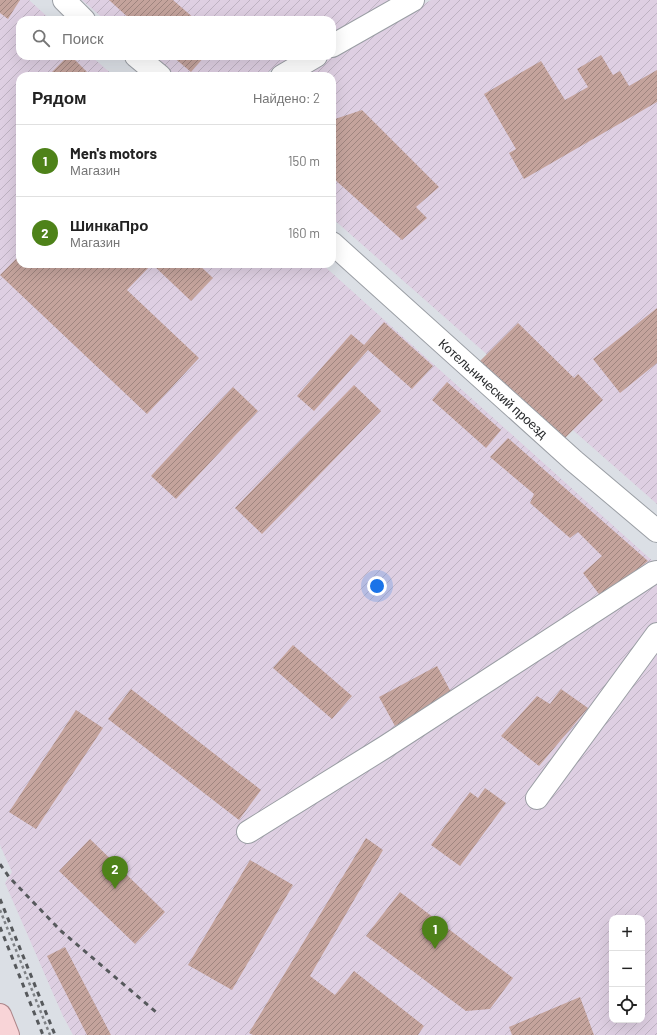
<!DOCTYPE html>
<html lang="ru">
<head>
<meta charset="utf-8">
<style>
	:root { --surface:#fff; --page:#f2f2f2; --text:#222; --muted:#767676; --line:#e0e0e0; --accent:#4e8219 }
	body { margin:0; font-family:Barlow,sans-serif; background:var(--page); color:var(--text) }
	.controls { position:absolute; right:12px; bottom:12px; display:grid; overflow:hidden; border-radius:8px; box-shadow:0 4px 16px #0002 }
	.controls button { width:36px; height:36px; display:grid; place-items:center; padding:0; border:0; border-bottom:1px solid var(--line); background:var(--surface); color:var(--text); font:20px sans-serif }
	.you { position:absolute; left:377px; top:586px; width:14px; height:14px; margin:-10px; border:3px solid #fff; border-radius:50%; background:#1a73e8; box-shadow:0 0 0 6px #1a73e833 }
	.badge { display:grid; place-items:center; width:26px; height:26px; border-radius:50%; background:var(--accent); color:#fff; font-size:13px; font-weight:700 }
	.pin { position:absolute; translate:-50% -33px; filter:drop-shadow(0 1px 2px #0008) }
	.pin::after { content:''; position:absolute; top:21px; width:14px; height:12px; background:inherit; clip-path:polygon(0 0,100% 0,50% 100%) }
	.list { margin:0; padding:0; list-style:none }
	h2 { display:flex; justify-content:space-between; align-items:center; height:52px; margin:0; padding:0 16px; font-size:17px }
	h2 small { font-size:13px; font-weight:400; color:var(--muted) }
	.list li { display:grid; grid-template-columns:26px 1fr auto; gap:12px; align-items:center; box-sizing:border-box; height:72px; padding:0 16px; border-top:1px solid var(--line) }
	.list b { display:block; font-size:15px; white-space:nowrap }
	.list p { margin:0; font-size:13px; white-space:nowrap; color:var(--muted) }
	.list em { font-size:13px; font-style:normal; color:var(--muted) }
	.icon { flex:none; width:22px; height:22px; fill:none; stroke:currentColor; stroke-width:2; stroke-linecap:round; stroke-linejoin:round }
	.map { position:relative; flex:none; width:657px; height:1035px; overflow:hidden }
	.search { position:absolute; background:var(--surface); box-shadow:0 4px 16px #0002; left:16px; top:16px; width:320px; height:44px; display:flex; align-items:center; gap:10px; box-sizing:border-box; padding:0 14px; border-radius:12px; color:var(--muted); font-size:15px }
	.panel { position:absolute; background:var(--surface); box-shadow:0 4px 16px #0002; left:16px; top:72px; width:320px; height:196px; border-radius:12px }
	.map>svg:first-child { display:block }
	.industrial { fill:url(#industrial-furrows); fill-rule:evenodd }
	.building { fill:url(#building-hatch) }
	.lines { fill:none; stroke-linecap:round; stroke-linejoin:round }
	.minor-casing { stroke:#9a9ea4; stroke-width:24 }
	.major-casing { stroke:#ad868a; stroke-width:24 }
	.path { stroke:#7e8185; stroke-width:2.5; stroke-dasharray:3 3; stroke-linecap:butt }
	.minor { stroke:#fff; stroke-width:22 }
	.major { stroke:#f8d4d7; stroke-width:22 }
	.rail { stroke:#56595c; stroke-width:3; stroke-dasharray:5 5; stroke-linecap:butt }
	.labels { text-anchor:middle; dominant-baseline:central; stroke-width:3; stroke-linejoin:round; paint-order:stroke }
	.street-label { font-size:13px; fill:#282a2c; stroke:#dbdfe5 }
</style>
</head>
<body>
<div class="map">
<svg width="657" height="1035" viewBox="0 0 657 1035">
	<defs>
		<pattern id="industrial-furrows" width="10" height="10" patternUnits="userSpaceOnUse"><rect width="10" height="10" fill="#decfe2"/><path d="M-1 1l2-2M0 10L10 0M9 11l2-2" fill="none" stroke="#beb2c2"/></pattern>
		<pattern id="building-hatch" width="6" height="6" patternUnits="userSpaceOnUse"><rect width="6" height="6" fill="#c4a39c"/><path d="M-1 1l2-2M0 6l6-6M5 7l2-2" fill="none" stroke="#9f857f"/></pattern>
	</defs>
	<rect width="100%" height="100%" fill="#dbdfe5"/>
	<!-- industrial -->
	<g class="industrial">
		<path d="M 0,0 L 29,0 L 51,20 L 20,20 L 20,56 L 91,56 L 114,76 L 20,76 L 20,264 L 322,264 L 657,565 L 657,1035 L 73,1035 L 62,1014 L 5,883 L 12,872 L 0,845 ZM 612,918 L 642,918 L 642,1020 L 612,1020 Z"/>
		<path d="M 82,0 L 393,0 L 332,35 L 332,20 L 105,20 Z"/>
		<path d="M 431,0 L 657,0 L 657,504 L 332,218 L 332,76 L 299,76 Z"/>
		<path d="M 146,56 L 296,56 L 261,76 L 169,76 Z"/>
	</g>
	<!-- building -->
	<g class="building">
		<path d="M 0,0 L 20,0 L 8,19 L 0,13 Z"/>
		<path d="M 109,0 L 173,0 L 196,20 L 131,20 Z"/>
		<path d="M 601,55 L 613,75 L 620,71 L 629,86 L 657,70 L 657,102 L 524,179 L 509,153 L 516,149 L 484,94 L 541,61 L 565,100 L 588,87 L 577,69 Z"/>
		<path d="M 68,56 L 71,56 L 91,76 L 48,76 Z"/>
		<path d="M 172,56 L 205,56 L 191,72 Z"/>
		<path d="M 362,110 L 439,187 L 416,207 L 427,218 L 402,240 L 332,177 L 332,120 Z"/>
		<path d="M 20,255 L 20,264 L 152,264 L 127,290 L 199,358 L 147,414 L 0,275 Z"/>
		<path d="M 152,264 L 198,264 L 213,278 L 191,301 Z"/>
		<path d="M 657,308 L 657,363 L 620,393 L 593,359 Z"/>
		<path d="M 384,322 L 433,366 L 412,389 L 368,350 L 314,411 L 297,396 L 351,334 L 364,345 Z"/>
		<path d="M 518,323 L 574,378 L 578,374 L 603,400 L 559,444 L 478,363 Z"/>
		<path d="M 447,382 L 501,430 L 486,448 L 432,400 Z"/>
		<path d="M 354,385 L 381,411 L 262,534 L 235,508 Z"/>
		<path d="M 233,387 L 258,411 L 176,499 L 151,476 Z"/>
		<path d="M 508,438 L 648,561 L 602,598 L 583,573 L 602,556 L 578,532 L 570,538 L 530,503 L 534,494 L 490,457 Z"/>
		<path d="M 293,645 L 352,696 L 332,719 L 273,668 Z"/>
		<path d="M 437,666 L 452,694 L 395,726 L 379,697 Z"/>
		<path d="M 131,689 L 261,790 L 239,820 L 108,719 Z"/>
		<path d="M 561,689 L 588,708 L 539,766 L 501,736 L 537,696 L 550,704 Z"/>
		<path d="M 76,710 L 103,728 L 36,829 L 9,812 Z"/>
		<path d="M 485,788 L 506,803 L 460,866 L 431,845 L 470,792 L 478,798 Z"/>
		<path d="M 366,838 L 383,850 L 310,976 L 335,995 L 354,971 L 424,1026 L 418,1035 L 253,1035 L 249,1033 Z"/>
		<path d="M 90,839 L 165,912 L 135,944 L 59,871 Z"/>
		<path d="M 250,860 L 293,885 L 232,990 L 188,965 Z"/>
		<path d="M 400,892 L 513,978 L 490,1009 L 466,1011 L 366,936 Z"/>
		<path d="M 65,947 L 111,1035 L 87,1035 L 47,956 Z"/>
		<path d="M 580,997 L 594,1035 L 512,1035 L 509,1027 Z"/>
	</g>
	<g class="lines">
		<!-- minor casing -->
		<g class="minor-casing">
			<g id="minor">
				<path d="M 64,0 L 84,20"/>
				<path d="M 332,46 L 413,0"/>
				<path d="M 136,56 L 160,76"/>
				<path d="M 282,76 L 316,56"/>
				<path id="s1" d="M 332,243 L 574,461 L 657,531"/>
				<path d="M 537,798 L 657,634"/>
				<path d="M 248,832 L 385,747 L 653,573 L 657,572"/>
			</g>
		</g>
		<!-- major casing -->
		<g class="major-casing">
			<path id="major" d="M 0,1015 L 8,1035"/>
		</g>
		<!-- path -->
		<path class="path" d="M 0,910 L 50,1035"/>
		<!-- minor -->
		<use href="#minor" class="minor"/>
		<!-- major -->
		<use href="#major" class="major"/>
		<!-- rail -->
		<g class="rail">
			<path d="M 0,864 L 9,877 L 61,931 L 156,1012"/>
			<path d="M 0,899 L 55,1035"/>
			<path d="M 0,927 L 43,1035"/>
		</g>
	</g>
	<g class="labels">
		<!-- street labels -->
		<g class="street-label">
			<text stroke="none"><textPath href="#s1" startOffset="217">Котельнический проезд</textPath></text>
		</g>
	</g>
</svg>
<div class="controls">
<button>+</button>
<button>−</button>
<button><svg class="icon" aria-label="locate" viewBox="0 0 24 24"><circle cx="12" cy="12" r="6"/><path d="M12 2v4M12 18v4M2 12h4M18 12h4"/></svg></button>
</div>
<div class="you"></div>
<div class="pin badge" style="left:435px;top:949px">1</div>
<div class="pin badge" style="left:115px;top:889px">2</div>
<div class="search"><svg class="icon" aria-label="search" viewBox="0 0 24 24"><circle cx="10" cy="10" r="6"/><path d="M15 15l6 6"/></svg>Поиск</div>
<section class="panel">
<h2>Рядом<small>Найдено: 2</small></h2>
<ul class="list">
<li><span class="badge">1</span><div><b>Men's motors</b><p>Магазин</p></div><em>150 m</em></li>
<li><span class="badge">2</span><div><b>ШинкаПро</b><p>Магазин</p></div><em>160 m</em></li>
</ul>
</section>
</div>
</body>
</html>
